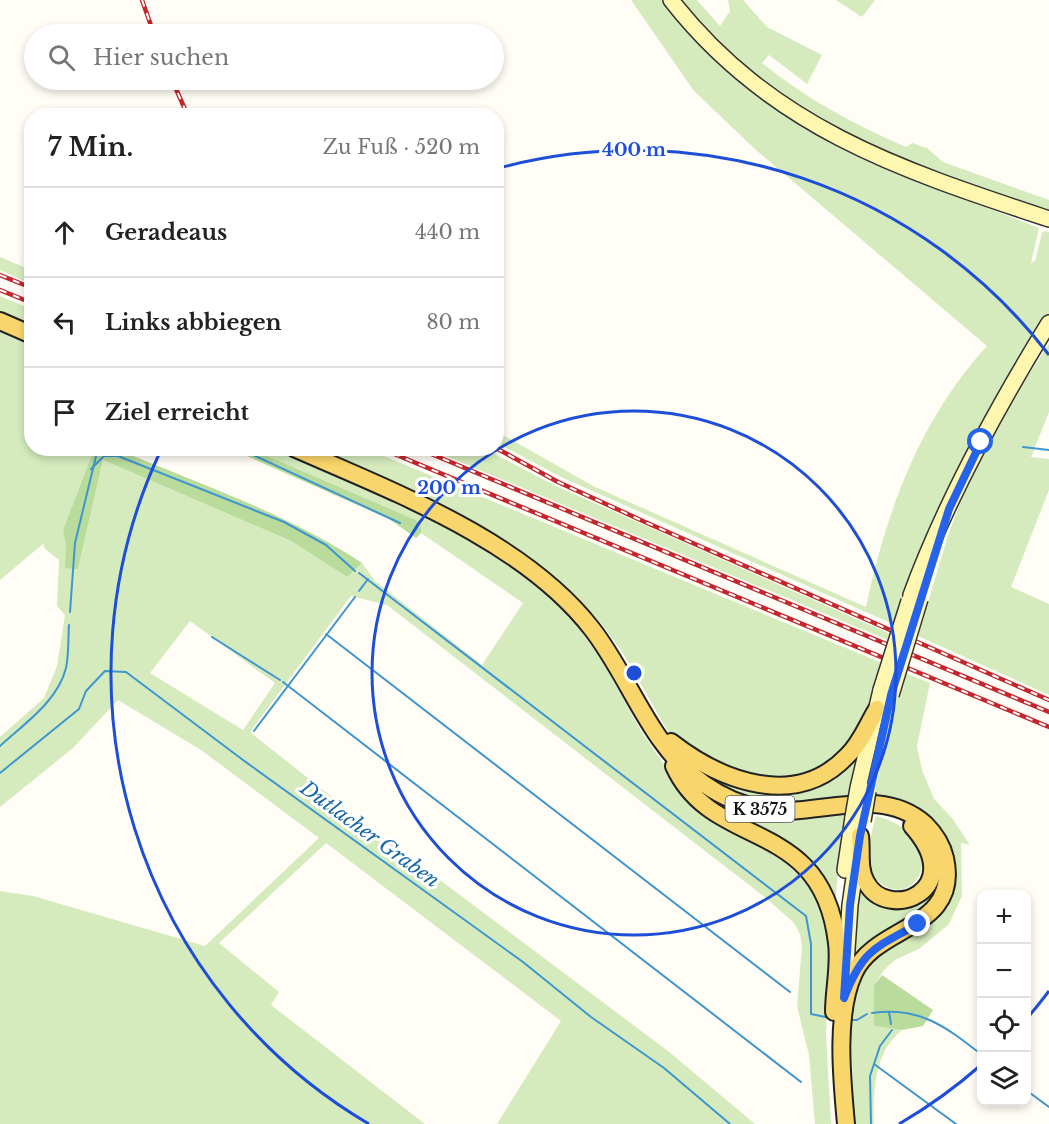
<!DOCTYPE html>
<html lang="de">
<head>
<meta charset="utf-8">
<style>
	:root { --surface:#fff; --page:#f6f6f6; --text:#222; --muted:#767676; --line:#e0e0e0 }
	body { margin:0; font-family:"Libre Baskerville",serif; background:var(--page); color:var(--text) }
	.controls { position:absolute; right:18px; bottom:18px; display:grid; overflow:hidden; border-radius:12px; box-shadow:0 3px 9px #0003 }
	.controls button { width:54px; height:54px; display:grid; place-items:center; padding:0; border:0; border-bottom:2px solid var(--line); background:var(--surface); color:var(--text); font:30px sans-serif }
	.stop { position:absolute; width:18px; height:18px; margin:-14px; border:4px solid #2563eb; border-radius:50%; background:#fff }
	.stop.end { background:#2563eb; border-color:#fff; box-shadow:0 2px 6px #0008 }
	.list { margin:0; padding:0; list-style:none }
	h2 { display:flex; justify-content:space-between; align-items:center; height:78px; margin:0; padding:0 24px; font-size:26px }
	h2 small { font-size:20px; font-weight:400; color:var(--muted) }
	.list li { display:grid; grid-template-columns:39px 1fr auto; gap:18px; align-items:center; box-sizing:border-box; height:90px; padding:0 24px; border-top:2px solid var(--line) }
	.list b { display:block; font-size:22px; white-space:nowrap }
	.list em { font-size:20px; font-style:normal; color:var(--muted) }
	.icon { flex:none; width:33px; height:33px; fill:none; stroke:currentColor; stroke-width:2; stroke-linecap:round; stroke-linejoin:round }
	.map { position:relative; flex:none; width:1049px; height:1124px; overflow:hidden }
	.search { position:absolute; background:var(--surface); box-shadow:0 3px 9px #0003; left:24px; top:24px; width:480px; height:66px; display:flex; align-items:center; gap:15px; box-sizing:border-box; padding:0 21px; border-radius:33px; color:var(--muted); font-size:22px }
	.panel { position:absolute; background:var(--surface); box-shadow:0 3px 9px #0003; left:24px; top:108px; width:480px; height:348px; border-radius:24px }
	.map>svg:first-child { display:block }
	.green { fill:#d5ebbd; fill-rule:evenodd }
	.forest { fill:#b9dc9c }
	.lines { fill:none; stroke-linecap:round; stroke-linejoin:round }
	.stream { stroke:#3f96cf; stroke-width:2 }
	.secondary-casing { stroke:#333; stroke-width:18 }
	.primary-casing { stroke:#222; stroke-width:20 }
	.secondary { stroke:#fff6b0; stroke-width:15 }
	.primary { stroke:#f9d66b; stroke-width:16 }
	.rail-casing { stroke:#c4262e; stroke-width:4.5 }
	.rail { stroke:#fff; stroke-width:2; stroke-dasharray:7; stroke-linecap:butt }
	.secondary-bridge-casing { stroke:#333; stroke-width:18; stroke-linecap:butt }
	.secondary-bridge { stroke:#fff6b0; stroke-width:15 }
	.route { stroke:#2563eb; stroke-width:8 }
	.ring { fill:none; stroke:#1d4ed8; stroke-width:3 }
	.labels { text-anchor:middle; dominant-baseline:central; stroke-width:6; stroke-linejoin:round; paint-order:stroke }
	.shield { fill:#fff; stroke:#585858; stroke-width:1.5 }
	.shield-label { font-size:16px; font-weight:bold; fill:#111 }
	.water-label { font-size:20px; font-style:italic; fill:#1768a6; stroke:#fff }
	.centre { fill:#1d4ed8; stroke:#fff; stroke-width:3 }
	.ring-label { font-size:18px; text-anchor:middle; font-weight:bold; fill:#1d4ed8; stroke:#fff; stroke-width:6; stroke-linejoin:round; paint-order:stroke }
</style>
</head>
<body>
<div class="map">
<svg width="1049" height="1124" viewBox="0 0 1049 1124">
	<rect width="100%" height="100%" fill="#fffdf5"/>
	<!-- green -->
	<g class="green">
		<path d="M 631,0 L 665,0 L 730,70 L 954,195 L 1039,228 L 1031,263 L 1035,261 L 1042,233 L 1045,231 L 1049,232 L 1049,315 L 1029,346 L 913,567 L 893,624 L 561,477 L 497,443 L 496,431 L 593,486 L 866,607 C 886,512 920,419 987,346 L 756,150 L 694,91 Z"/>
		<path d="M 677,0 L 697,0 L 720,26 L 730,11 L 728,0 L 743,0 L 767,27 L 822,55 L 807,84 L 769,55 L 762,63 C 805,98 855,125 906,147 L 912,143 L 927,148 L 943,162 L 1049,200 L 1049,213 L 846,139 L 748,73 Z"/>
		<path d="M 836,0 L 875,0 L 862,17 Z"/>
		<path d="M 0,257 L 31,270 L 31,284 L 0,270 Z"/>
		<path d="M 0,296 L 31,309 L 31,328 L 0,315 Z"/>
		<path d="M 0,326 L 31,340 L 32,448 L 94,449 L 63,530 L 67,545 L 78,569 L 103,460 L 291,541 L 347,577 L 362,563 L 375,581 L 482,665 L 523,603 L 421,533 L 421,527 L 416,520 L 251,449 L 278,449 L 374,490 L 463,534 L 531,579 L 558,602 L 582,632 L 599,655 L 641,731 L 672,776 L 787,856 L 819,895 L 829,936 L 826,1034 L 831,1124 L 815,1124 L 809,1055 L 797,1006 L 802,947 L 800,934 L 794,923 L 766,898 L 387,605 L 351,596 L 250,732 L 372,829 L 668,1051 L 755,1124 L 497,1124 L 561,1021 L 326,843 L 219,943 L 279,992 L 271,1005 L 425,1124 L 0,1124 L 0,891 L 33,896 L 205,946 L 319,838 L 201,750 L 118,700 L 73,748 L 0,807 L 0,737 L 44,698 L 57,666 L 65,615 L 57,606 L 59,560 L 45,549 L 43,544 L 0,580 ZM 190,621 L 275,683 L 243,730 L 150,673 Z"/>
		<path d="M 1049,344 L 1049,412 L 1031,457 L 1049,459 L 1049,490 L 1011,587 L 1049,604 L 1049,695 L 918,636 C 928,603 937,571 947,539 C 970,470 1008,404 1049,344 Z"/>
		<path d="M 309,449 L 367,449 L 882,663 L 862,728 L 834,763 L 792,781 L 743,778 L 679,743 L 667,730 L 623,653 L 600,622 L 570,591 L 539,565 L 498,536 L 441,503 L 415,495 Z"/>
		<path d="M 429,449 L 485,449 L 556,486 L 890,634 L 888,640 Z"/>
		<path d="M 905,673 L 930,683 L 917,746 L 922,770 L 934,799 L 952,818 L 970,845 L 961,843 L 962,896 L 949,924 L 919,949 L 895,960 L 884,970 L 874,985 L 874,1026 L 902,1030 C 874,1052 873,1091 874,1124 L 854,1124 L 851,1028 L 852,995 L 859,973 L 949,888 L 909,805 L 896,799 L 874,796 L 889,719 Z"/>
		<path d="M 860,753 L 849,797 C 805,803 761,809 720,788 C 707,782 695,767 685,758 L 777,792 Z"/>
		<path d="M 686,777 L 713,797 L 845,811 L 835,903 L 828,891 L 727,815 Z"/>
		<path d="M 876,816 C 954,836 919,914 879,882 C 870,875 868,862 868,852 C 869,840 873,828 876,816 Z"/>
		<path d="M 935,883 L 939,886 L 923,910 L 853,956 L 860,892 L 864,892 L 875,901 Z"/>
	</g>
	<!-- forest -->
	<g class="forest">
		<path d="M 94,449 L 116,449 C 200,484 286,513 362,563 L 347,577 L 291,541 L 103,460 L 78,569 L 65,568 L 66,545 L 63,530 Z"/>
		<path d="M 231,449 L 251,449 L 416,520 L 421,527 L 421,533 L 416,538 L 389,519 Z"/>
		<path d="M 882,975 L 933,1010 L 923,1026 L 902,1030 L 874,1026 L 874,985 Z"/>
	</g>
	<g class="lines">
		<!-- stream -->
		<g class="stream">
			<path d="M 1023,447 L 1049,450"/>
			<path d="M 238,448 L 400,523"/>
			<path d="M 91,469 L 104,456 L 118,456 L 284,522 L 326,545 L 355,571"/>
			<path d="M 359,573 L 806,916 L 811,944 L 811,1014 L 830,1018"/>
			<path d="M 359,591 L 368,579"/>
			<path d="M 70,612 L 75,543 L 98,448"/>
			<path d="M 326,634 L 790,992"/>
			<path d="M 212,637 L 280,680"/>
			<path d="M 283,682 L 801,1082"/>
			<path d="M 254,731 L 355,597"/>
			<path d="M 0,746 C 24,724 58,701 66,668 C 69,654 68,639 69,625"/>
			<path d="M 0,773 L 79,709 L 86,691 L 105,671 L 126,672 L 243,760 L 523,962 L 591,1017 L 664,1068 L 730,1124"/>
			<path d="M 889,1012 L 891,1024"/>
			<path d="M 872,1013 C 920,1006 946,1027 982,1055"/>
			<path d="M 851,1020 L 857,1020 L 867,1014"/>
			<path d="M 874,1064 L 956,1124"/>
			<path d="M 1026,1090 L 1049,1107"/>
			<path d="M 871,1124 L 870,1076 L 880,1046 L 892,1030"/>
		</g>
		<!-- secondary casing -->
		<g class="secondary-casing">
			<g id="secondary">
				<path d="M 671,0 C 771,128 901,170 1049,219"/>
				<path d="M 911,595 C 946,500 996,409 1049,323"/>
				<path d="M 858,788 L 881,690"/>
				<path d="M 845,870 L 853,817"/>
				<path d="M 845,979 L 850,905 L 857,857"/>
			</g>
		</g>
		<!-- primary casing -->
		<g class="primary-casing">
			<g id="primary">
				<path d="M 0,321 L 32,335"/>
				<path d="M 294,448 C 394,492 524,541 592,629 C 631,679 650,747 704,784 C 728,801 754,810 783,811 C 831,811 884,788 925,824 C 934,833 942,845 945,858 C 961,930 876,924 854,973 C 835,1013 842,1080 846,1124"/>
				<path d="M 671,742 C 721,781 796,810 847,756 C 861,743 867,725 877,709"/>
				<path d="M 674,766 C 713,852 822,815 837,943 C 840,965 834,990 834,1012"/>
				<path d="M 860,836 C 862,851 858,868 866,882 C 887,923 970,891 912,826"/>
			</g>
		</g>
		<!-- secondary -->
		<use href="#secondary" class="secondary"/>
		<!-- primary -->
		<use href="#primary" class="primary"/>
		<!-- rail casing -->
		<g class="rail-casing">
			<g id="rail">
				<path d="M 142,0 L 154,34"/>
				<path d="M 172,80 L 188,116"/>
				<path d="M 0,275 L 32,288"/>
				<path d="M 0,290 L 32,303"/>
				<path d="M 380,448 L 1049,727"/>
				<path d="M 417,448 L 1049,712"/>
				<path d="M 496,448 L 558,482 L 645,522 L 1049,700"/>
			</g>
		</g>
		<!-- rail -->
		<use href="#rail" class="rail"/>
		<!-- secondary-bridge casing -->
		<g class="secondary-bridge-casing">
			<g id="secondary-bridge">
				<path d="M 881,690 L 909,601"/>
				<path d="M 891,695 L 920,599"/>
				<path d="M 853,817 L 858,788"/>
				<path d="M 863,821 L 868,791"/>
			</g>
		</g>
		<!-- secondary-bridge -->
		<use href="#secondary-bridge" class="secondary-bridge"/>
	</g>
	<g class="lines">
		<!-- route -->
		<path class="route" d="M 918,924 C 875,948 863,949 844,998 L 850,905 L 860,836 L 891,695 L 949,509 L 981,442"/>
	</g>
	<!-- distance rings -->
	<g class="ring">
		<circle cx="634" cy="673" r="262"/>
		<path d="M1049 991A523 523 0 0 1 1029 1016M981 1065A523 523 0 0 1 899 1124M369 1124A523 523 0 0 1 160 452M499 168A523 523 0 0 1 1049 355"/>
	</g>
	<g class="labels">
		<!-- shield labels -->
		<rect class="shield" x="725.5" y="796" width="69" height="26" rx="4.5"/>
		<g class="shield-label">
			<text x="760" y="809">K 3575</text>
		</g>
		<!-- water labels -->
		<g class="water-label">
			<text transform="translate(370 834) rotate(36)">Dutlacher Graben</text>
		</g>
	</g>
	<circle cx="634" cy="673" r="9" class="centre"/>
	<g class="ring-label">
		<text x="634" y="156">400 m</text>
		<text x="449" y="494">200 m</text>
	</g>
</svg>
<div class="controls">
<button>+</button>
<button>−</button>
<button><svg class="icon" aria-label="locate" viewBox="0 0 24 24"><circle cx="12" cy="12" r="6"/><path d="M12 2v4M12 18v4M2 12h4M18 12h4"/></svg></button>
<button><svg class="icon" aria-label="layers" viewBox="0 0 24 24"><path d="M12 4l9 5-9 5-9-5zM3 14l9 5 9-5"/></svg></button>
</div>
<div class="stop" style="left:981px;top:442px"></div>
<div class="stop end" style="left:918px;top:924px"></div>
<div class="search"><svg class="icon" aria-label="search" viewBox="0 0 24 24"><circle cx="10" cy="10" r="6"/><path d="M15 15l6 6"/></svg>Hier suchen</div>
<section class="panel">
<h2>7 Min.<small>Zu Fuß · 520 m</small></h2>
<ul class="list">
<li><svg class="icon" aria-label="ahead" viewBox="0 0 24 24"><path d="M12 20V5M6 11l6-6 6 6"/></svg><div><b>Geradeaus</b></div><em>440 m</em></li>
<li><svg class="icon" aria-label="left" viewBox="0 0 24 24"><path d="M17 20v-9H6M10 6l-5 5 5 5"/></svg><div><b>Links abbiegen</b></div><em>80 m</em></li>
<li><svg class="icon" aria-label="arrive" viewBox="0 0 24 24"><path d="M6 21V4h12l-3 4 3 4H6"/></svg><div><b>Ziel erreicht</b></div></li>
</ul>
</section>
</div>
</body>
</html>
